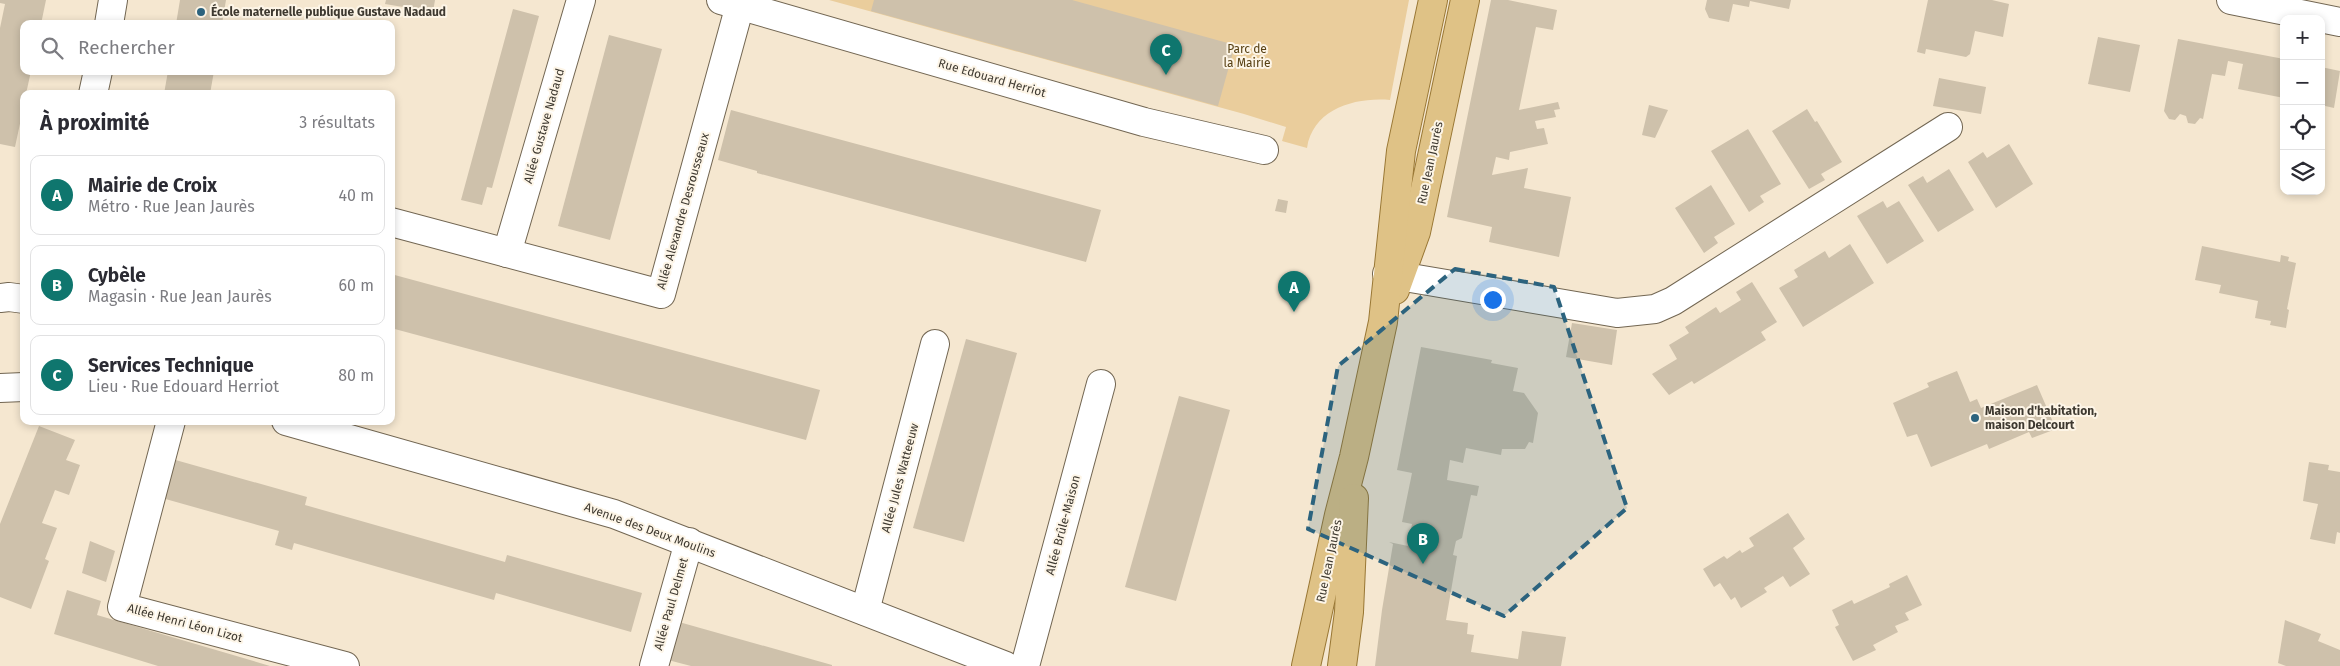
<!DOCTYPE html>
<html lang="fr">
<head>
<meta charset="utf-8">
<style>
	:root { --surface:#fff; --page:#f2f2f3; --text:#2b2b33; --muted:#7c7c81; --line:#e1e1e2; --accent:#0f766e }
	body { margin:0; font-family:"Fira Sans",sans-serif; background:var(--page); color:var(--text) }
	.controls { position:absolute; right:15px; top:15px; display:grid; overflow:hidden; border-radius:10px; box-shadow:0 2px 8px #0003 }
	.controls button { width:45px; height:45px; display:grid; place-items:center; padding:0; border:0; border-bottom:1px solid var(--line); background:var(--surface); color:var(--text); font:25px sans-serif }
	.you { position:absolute; left:1492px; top:299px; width:18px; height:18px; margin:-12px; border:4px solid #fff; border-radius:50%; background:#1a73e8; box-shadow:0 0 0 8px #1a73e833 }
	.badge { display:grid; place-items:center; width:32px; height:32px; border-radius:50%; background:var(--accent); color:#fff; font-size:16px; font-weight:700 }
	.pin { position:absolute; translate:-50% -41px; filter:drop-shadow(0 1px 2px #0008) }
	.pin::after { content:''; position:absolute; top:26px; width:18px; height:15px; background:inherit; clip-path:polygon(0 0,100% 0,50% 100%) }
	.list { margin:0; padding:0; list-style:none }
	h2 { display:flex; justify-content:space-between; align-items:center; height:65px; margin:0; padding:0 20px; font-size:21px }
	h2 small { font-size:16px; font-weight:400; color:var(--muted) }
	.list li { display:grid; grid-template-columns:32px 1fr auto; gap:15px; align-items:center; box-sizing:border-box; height:80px; margin:0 10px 10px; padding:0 10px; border:1px solid var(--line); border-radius:10px }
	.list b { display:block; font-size:19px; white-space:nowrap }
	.list p { margin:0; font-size:16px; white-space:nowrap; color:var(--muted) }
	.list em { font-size:16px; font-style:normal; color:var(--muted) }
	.icon { flex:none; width:28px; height:28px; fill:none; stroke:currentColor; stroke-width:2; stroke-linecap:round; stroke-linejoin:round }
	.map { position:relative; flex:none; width:2340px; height:666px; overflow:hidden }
	.search { position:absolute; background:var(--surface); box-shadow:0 2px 8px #0003; left:20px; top:20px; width:375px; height:55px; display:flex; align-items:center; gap:12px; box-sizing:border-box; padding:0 18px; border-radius:10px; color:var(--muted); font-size:19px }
	.panel { position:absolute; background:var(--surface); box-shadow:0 2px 8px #0003; left:20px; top:90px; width:375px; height:335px; border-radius:10px }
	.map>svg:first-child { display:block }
	.green { fill:#eacd9c }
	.building { fill:#cec1ab }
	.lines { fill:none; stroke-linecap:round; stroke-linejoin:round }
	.minor-casing { stroke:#726652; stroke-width:30 }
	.major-casing { stroke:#997734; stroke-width:30 }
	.minor { stroke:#fff; stroke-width:28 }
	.major { stroke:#dfc286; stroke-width:28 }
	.marked { fill:#2c637e; fill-opacity:0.2; stroke:#2c637e; stroke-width:4; stroke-dasharray:10 6; stroke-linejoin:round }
	.poi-dot { fill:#2c637e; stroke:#fdf5e7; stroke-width:2 }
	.labels { text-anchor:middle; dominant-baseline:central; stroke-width:4; stroke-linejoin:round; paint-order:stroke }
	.poi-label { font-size:12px; font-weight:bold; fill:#3e3930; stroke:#fdf5e7; text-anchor:start }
	.park-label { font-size:12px; fill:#574013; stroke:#fdf5e7 }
	.street-label { font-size:12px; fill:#3e3930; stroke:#fdf5e7 }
</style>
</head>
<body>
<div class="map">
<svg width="2340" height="666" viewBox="0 0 2340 666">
	<rect width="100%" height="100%" fill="#f5e7d0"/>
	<!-- green -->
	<path class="green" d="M 829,0 L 1409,0 L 1390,100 C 1355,97 1313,109 1307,148 L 1282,141 L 1286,127 L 1244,114 Z"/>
	<!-- building -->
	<g class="building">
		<path d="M 0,0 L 46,0 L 41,24 L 24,24 L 24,71 L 31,71 L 26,94 L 24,94 L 24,105 L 15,147 L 0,144 L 0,28 L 5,4 L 0,3 Z"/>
		<path d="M 180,0 L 226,0 L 222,24 L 176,24 Z"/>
		<path d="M 386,0 L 435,0 L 433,12 L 385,4 Z"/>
		<path d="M 874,0 L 1072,0 L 1235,45 L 1218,106 L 871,11 Z"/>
		<path d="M 1491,0 L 1508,0 L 1557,10 L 1553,30 L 1536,27 L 1519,110 L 1558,102 L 1560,109 L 1554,110 L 1556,117 L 1535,121 L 1537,129 L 1544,128 L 1548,144 L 1510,152 L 1509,160 L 1496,157 L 1492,175 L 1528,168 L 1524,188 L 1571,197 L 1559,257 L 1489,242 L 1492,227 L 1447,217 Z"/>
		<path d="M 1707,0 L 1791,0 L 1789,9 L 1750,1 L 1749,7 L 1733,4 L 1729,22 L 1709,18 L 1705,9 Z"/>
		<path d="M 1928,0 L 1992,0 L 2009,4 L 2003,37 L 1975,31 L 1970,54 L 1966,57 L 1926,49 L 1925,54 L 1917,52 Z"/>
		<path d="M 513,9 L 539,16 L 492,188 L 487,187 L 482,205 L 461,200 Z"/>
		<path d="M 609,35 L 662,49 L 610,240 L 558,226 Z"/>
		<path d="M 2098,37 L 2140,45 L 2130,92 L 2088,84 Z"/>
		<path d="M 2178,39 L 2284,59 L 2284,98 L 2238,89 L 2243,64 L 2228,61 L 2225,76 L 2212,74 L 2203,119 L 2200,118 L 2195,124 L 2188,123 L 2186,116 L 2180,114 L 2175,120 L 2169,119 L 2164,111 Z"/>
		<path d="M 2321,67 L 2340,71 L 2334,108 L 2321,105 Z"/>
		<path d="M 168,71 L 214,71 L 210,94 L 164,94 Z"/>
		<path d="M 1939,78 L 1986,87 L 1981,114 L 1933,106 Z"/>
		<path d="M 1649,105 L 1668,110 L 1655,138 L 1642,135 Z"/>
		<path d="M 1807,109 L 1815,122 L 1817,121 L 1842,162 L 1821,174 L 1825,180 L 1809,189 L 1772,131 Z"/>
		<path d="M 731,110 L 1101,210 L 1086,262 L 757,173 L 757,171 L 718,160 Z"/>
		<path d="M 1748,129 L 1781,184 L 1760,196 L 1764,202 L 1749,212 L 1711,151 Z"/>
		<path d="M 2009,144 L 2033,184 L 1996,208 L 1968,162 L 1983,152 L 1987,158 Z"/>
		<path d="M 1949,169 L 1974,210 L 1938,232 L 1908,185 L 1923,176 L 1927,183 Z"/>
		<path d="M 1711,185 L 1735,224 L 1714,237 L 1718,243 L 1704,253 L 1675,208 Z"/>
		<path d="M 1278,199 L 1288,201 L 1286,213 L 1275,211 Z"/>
		<path d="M 1883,201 L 1887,208 L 1899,201 L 1924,241 L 1887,264 L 1857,216 Z"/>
		<path d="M 1850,244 L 1874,283 L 1803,327 L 1779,288 L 1798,277 L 1794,270 L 1825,251 L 1829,258 Z"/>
		<path d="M 2202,246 L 2280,262 L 2281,255 L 2289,257 L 2288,261 L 2296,263 L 2287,309 L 2289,310 L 2286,328 L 2270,325 L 2271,321 L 2255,318 L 2258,301 L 2219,293 L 2221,285 L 2195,280 Z"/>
		<path d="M 391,274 L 820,390 L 806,440 L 391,328 Z"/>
		<path d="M 1752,282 L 1777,322 L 1761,332 L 1766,340 L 1694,384 L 1692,381 L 1669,395 L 1652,374 L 1677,359 L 1669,345 L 1689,333 L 1685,327 L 1716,307 L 1720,313 L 1741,300 L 1736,292 Z"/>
		<path d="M 1572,323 L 1617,330 L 1612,365 L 1566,357 Z"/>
		<path d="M 966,339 L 1017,353 L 964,542 L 913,528 Z"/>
		<path d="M 1421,347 L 1492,360 L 1491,363 L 1518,368 L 1513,391 L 1524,393 L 1538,413 L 1533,443 L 1529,442 L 1525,449 L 1502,449 L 1501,455 L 1466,448 L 1463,463 L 1450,460 L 1447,480 L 1479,486 L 1477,496 L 1471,495 L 1462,538 L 1456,541 L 1453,555 L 1457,556 L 1446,620 L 1468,623 L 1467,634 L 1474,635 L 1471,652 L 1518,659 L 1522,631 L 1566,637 L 1561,666 L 1375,666 L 1382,610 L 1393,544 L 1389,542 L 1408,546 L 1412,524 L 1402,522 L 1412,473 L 1397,470 Z"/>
		<path d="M 1957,371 L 1970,402 L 1977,399 L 1981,408 L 2037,385 L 2056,429 L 2032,438 L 2029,432 L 1989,449 L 1987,444 L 1931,467 L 1917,434 L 1907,437 L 1893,403 L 1929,387 L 1927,383 Z"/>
		<path d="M 1179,396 L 1230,410 L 1176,601 L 1125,587 Z"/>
		<path d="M 39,426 L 75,440 L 66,460 L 80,465 L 69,495 L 55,490 L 42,523 L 57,528 L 45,559 L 49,561 L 31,609 L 0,597 L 0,524 Z"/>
		<path d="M 172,459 L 307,497 L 305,505 L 505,562 L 507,555 L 642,593 L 631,632 L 496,593 L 494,600 L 294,543 L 292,550 L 275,545 L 279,531 L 162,498 Z"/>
		<path d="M 2309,462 L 2329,465 L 2328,470 L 2340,472 L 2340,533 L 2337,532 L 2335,544 L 2310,539 L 2318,504 L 2303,501 Z"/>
		<path d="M 1788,513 L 1805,539 L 1793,548 L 1810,574 L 1790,587 L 1783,576 L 1764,588 L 1767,592 L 1741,608 L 1735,597 L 1731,600 L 1720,583 L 1714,587 L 1703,569 L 1724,556 L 1727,559 L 1740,550 L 1742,553 L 1754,546 L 1749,538 Z"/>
		<path d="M 90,541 L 115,551 L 106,582 L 82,573 Z"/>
		<path d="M 1907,575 L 1922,605 L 1905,613 L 1909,620 L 1895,626 L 1898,632 L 1873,645 L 1876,650 L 1853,661 L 1835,627 L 1839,625 L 1832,610 L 1852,600 L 1854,604 L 1890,587 L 1889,584 Z"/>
		<path d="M 67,590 L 101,601 L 97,615 L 270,666 L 158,666 L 54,634 Z"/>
		<path d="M 2285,620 L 2321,634 L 2318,641 L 2340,650 L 2340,666 L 2286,666 L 2278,663 Z"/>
		<path d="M 679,622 L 832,665 L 832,666 L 691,666 L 668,660 Z"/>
	</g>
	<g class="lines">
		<!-- minor casing -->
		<g class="minor-casing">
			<g id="minor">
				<path d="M 721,0 L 1144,122 L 1264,150"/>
				<path d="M 2231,0 L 2340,22"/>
				<path d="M 109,24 L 113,0"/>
				<path d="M 93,94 L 98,71"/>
				<path d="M 391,222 L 661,294 L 740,5"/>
				<path d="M 507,253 L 581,0"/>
				<path d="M 1387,274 L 1617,313 L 1655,309 L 1673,301 L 1948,127"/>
				<path d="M 0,298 L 9,297 L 24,299"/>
				<path d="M 0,388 L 24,387"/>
				<path d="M 171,421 L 122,607 L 345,666"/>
				<path d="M 286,421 L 614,514 L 1006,666"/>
				<path d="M 865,611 L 935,344"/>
				<path d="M 654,666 L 689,542"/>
				<path d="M 1025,666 L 1101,384"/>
			</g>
		</g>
		<!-- major casing -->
		<g class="major-casing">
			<g id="major">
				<path d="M 1395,290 L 1416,232 L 1465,0"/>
				<path d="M 1306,666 L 1339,515 L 1354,457 L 1383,322 L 1401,151 L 1433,0"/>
				<path d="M 1342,666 L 1349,612 L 1354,498"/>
			</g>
		</g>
		<!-- minor -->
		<use href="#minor" class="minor"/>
		<!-- major -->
		<use href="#major" class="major"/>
	</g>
	<!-- marked area -->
	<path class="marked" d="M 1455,269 L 1554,287 L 1627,508 L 1504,616 L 1308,529 L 1338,366 Z"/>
	<!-- markers -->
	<g class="poi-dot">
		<circle cx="201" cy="12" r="5"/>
		<circle cx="1975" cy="418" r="5"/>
	</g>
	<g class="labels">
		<!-- poi labels -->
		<g class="poi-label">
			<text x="211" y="12">École maternelle publique Gustave Nadaud</text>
			<text x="1985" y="411">Maison d'habitation,<tspan x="1985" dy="14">maison Delcourt</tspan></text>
		</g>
		<!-- park labels -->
		<g class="park-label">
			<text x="1247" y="49">Parc de<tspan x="1247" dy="14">la Mairie</tspan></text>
		</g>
		<!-- street labels -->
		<g class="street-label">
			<text transform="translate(992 78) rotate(16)">Rue Edouard Herriot</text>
			<text transform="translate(544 126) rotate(-74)">Allée Gustave Nadaud</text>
			<text transform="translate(1430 163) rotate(-78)">Rue Jean Jaurès</text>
			<text transform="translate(683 211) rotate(-74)">Allée Alexandre Desrousseaux</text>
			<text transform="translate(900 478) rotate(-75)">Allée Jules Watteeuw</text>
			<text transform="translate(1063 525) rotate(-75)">Allée Brûle-Maison</text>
			<text transform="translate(650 530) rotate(20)">Avenue des Deux Moulins</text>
			<text transform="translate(1329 561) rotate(-78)">Rue Jean Jaurès</text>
			<text transform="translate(671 604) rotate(-74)">Allée Paul Delmet</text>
			<text transform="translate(185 623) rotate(15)">Allée Henri Léon Lizot</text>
		</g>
	</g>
</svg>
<div class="controls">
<button>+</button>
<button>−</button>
<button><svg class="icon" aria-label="locate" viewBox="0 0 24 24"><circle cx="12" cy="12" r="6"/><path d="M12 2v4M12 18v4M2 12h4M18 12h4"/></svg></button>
<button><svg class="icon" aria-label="layers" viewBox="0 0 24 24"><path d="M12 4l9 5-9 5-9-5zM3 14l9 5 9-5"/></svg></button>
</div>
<div class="you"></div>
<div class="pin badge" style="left:1294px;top:312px">A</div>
<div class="pin badge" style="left:1423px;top:564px">B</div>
<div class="pin badge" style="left:1166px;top:75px">C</div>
<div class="search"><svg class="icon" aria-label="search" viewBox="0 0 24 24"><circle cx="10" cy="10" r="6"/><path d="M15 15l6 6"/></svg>Rechercher</div>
<section class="panel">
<h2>À proximité<small>3 résultats</small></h2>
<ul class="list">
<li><span class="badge">A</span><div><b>Mairie de Croix</b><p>Métro · Rue Jean Jaurès</p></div><em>40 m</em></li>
<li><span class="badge">B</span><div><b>Cybèle</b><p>Magasin · Rue Jean Jaurès</p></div><em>60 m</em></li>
<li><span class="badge">C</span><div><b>Services Technique</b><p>Lieu · Rue Edouard Herriot</p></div><em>80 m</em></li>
</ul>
</section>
</div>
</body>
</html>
